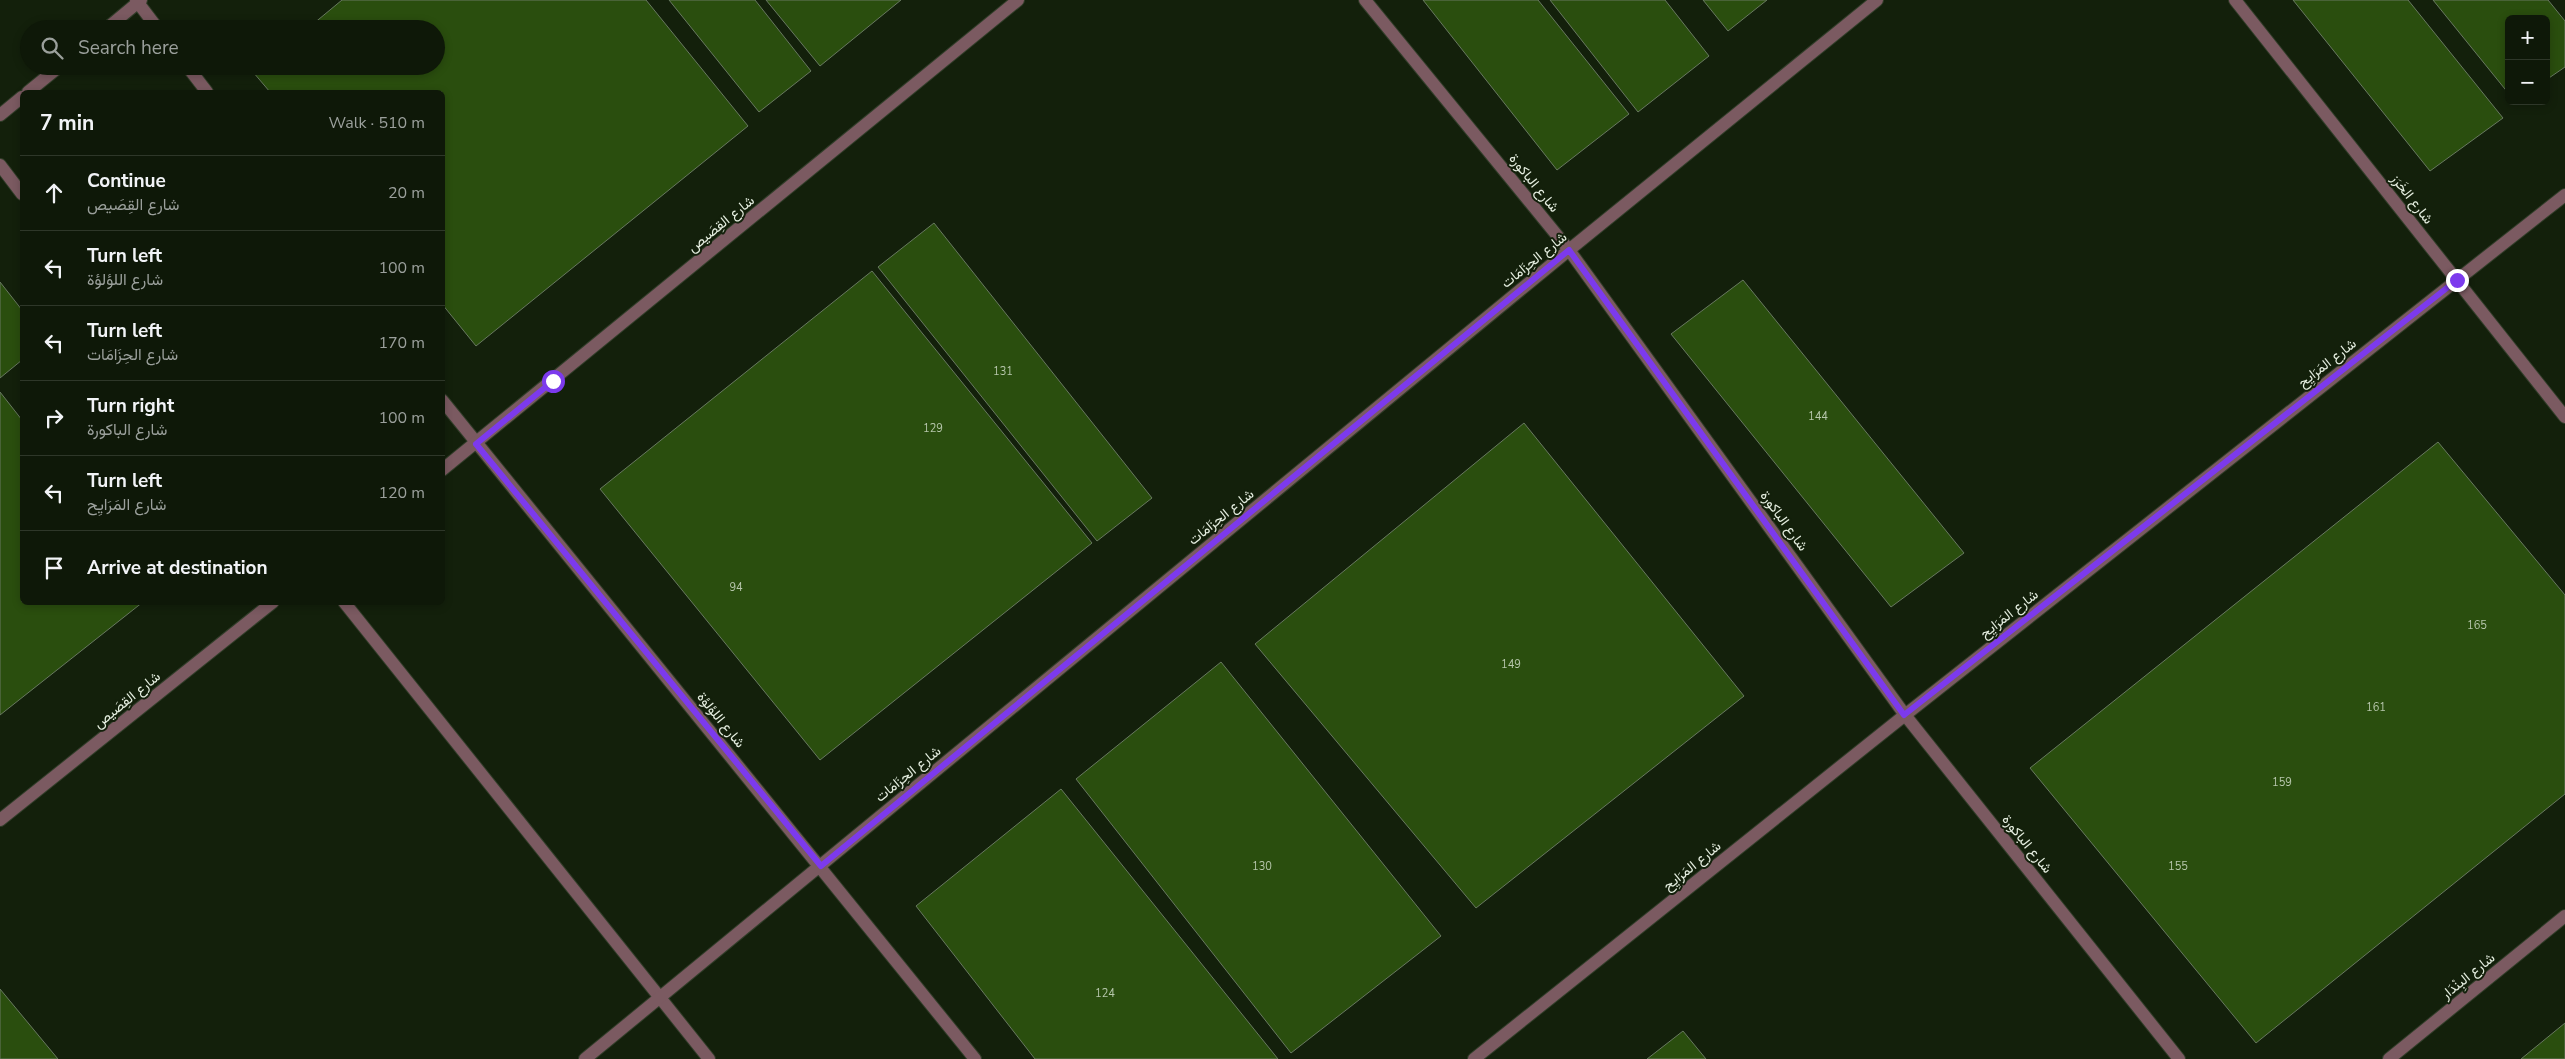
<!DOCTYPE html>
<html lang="en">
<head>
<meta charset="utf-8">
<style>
	:root { --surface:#0e1808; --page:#172112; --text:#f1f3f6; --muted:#9ba09c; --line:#2e3729 }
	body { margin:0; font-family:"Nunito Sans",Vazirmatn,sans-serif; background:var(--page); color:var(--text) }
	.controls { position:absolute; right:15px; top:15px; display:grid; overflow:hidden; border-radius:8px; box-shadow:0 2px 8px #0003 }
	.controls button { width:45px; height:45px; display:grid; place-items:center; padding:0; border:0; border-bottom:1px solid var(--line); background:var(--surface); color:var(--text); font:25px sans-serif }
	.stop { position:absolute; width:15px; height:15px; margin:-11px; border:4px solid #7c3aed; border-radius:50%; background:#fff }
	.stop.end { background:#7c3aed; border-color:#fff; box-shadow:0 1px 5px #0008 }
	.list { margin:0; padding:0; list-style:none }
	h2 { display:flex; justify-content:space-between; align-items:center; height:65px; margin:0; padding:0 20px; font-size:21px }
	h2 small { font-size:16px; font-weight:400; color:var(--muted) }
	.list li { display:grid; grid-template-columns:32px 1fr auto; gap:15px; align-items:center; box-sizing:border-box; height:75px; padding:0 20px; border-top:1px solid var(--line) }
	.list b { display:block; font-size:19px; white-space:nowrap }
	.list p { margin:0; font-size:16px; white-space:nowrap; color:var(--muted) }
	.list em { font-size:16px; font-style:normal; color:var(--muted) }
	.icon { flex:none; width:28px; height:28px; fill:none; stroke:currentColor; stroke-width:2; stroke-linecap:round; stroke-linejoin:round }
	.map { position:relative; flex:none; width:2565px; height:1059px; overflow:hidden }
	.search { position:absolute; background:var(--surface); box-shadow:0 2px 8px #0003; left:20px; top:20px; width:425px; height:55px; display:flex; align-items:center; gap:12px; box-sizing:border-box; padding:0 18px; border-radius:28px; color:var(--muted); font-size:19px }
	.panel { position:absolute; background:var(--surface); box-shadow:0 2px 8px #0003; left:20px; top:90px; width:425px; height:515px; border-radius:8px }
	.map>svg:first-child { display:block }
	.building { fill:#2a4e0e; stroke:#687960 }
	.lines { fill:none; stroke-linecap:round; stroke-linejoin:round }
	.minor-casing { stroke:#313d29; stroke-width:14 }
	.minor { stroke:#7b5a61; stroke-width:12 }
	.route { stroke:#7c3aed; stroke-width:6 }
	.labels { text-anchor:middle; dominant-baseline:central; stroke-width:4; stroke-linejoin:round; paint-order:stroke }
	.number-label { font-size:11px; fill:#b7c7ac }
	.street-label { font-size:14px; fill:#e6efe1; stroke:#13200b }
</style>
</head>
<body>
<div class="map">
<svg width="2565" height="1059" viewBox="0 0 2565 1059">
	<rect width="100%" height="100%" fill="#13200b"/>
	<!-- building -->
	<g class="building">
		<path d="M 342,0 L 646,0 L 748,126 L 476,346 L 442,304 L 442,92 L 270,92 L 253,72 L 260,66 L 436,66 L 436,29 L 307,29 Z"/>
		<path d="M 669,0 L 755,0 L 811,71 L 759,112 Z"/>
		<path d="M 766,0 L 901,0 L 820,66 Z"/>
		<path d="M 1423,0 L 1538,0 L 1629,114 L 1557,170 Z"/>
		<path d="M 1550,0 L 1665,0 L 1709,56 L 1638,112 Z"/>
		<path d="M 1703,0 L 1767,0 L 1728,31 Z"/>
		<path d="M 2293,0 L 2408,0 L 2503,118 L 2430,171 Z"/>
		<path d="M 2433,0 L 2548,0 L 2565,21 L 2565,67 L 2546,80 L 2546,19 L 2509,19 L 2509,94 Z"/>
		<path d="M 934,223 L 1152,498 L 1097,541 L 878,267 Z"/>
		<path d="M 872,271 L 1092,543 L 820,760 L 600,489 Z"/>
		<path d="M 1743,280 L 1964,553 L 1891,607 L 1671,334 Z"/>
		<path d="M 0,282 L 22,310 L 22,360 L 0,378 Z"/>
		<path d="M 0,392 L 22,420 L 22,602 L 143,602 L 0,715 Z"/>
		<path d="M 1524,423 L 1744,696 L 1476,908 L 1255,644 Z"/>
		<path d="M 2438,442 L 2565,595 L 2565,794 L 2256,1043 L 2030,768 Z"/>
		<path d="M 1221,662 L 1441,936 L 1291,1053 L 1076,779 Z"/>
		<path d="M 1061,789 L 1278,1059 L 1035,1059 L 916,906 Z"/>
		<path d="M 0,989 L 58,1059 L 0,1059 Z"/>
		<path d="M 2565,1023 L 2565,1059 L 2521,1059 Z"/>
		<path d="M 1683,1031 L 1706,1059 L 1647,1059 Z"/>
	</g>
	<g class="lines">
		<!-- minor casing -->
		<g class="minor-casing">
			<g id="minor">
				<path d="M 136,0 L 158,29"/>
				<path d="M 1365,0 L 1569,250 L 1905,715 L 2179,1059"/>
				<path d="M 2235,0 L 2565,417"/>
				<path d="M 106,29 L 141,0"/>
				<path d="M 187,66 L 207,92"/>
				<path d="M 28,92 L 60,66"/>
				<path d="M 0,115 L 22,97"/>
				<path d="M 0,165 L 22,194"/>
				<path d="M 442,400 L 975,1059"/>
				<path d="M 442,470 L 1018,0"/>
				<path d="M 344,602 L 709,1059"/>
				<path d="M 0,820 L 273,602"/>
				<path d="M 585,1059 L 1569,250 L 1877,0"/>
				<path d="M 1474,1059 L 1905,715 L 2565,195"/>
				<path d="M 2389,1059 L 2565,916"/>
			</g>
		</g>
		<!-- minor -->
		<use href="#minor" class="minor"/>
	</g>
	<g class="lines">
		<!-- route -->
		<path class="route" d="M 553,381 L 476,444 L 821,866 L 1569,250 L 1904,715 L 2457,280"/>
	</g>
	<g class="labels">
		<!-- number labels -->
		<g class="number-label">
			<text x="1003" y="371">131</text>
			<text x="1818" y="416">144</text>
			<text x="933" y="428">129</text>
			<text x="736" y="587">94</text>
			<text x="2477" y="625">165</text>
			<text x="1511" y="664">149</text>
			<text x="2376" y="707">161</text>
			<text x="2282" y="782">159</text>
			<text x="1262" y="866">130</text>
			<text x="2178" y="866">155</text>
			<text x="1105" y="993">124</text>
		</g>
		<!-- street labels -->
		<g class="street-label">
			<text transform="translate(1534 183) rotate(51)">شارع الباكورة</text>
			<text transform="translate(2412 199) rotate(52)">شارع الخَرَز</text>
			<text transform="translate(721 224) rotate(-39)">شارع القِصَيص</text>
			<text transform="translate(1534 260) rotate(-39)">شارع الحِزَامَات</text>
			<text transform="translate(2327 363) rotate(-38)">شارع المَرَايِح</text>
			<text transform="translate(1221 517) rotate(-39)">شارع الحِزَامَات</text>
			<text transform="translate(1784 521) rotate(54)">شارع الباكورة</text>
			<text transform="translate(2009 614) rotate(-38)">شارع المَرَايِح</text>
			<text transform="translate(127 700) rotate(-39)">شارع القِصَيص</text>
			<text transform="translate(721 720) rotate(51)">شارع اللؤلؤة</text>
			<text transform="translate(908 774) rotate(-39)">شارع الحِزَامَات</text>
			<text transform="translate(2027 844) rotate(51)">شارع الباكورة</text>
			<text transform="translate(1692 866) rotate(-39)">شارع المَرَايِح</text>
			<text transform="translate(2468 976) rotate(-39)">شارع البِنْدَار</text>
		</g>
	</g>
</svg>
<div class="controls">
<button>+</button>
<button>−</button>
</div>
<div class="stop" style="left:553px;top:381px"></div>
<div class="stop end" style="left:2457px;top:280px"></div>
<div class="search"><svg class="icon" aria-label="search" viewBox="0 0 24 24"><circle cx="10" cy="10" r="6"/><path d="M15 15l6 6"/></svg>Search here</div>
<section class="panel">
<h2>7 min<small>Walk · 510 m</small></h2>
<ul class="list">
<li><svg class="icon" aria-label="ahead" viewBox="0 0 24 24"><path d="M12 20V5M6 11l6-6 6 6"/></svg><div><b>Continue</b><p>شارع القِصَيص</p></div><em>20 m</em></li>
<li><svg class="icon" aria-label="left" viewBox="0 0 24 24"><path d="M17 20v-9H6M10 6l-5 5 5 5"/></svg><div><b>Turn left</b><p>شارع اللؤلؤة</p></div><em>100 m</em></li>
<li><svg class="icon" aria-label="left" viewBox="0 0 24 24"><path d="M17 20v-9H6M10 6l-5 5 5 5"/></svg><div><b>Turn left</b><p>شارع الحِزَامَات</p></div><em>170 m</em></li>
<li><svg class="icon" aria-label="right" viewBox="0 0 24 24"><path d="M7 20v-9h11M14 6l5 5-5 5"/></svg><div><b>Turn right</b><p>شارع الباكورة</p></div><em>100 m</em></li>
<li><svg class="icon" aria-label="left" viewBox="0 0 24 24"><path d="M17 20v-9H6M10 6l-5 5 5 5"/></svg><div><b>Turn left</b><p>شارع المَرَايِح</p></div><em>120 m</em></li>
<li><svg class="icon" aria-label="arrive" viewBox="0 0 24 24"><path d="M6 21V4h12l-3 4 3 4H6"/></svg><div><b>Arrive at destination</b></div></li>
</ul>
</section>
</div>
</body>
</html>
